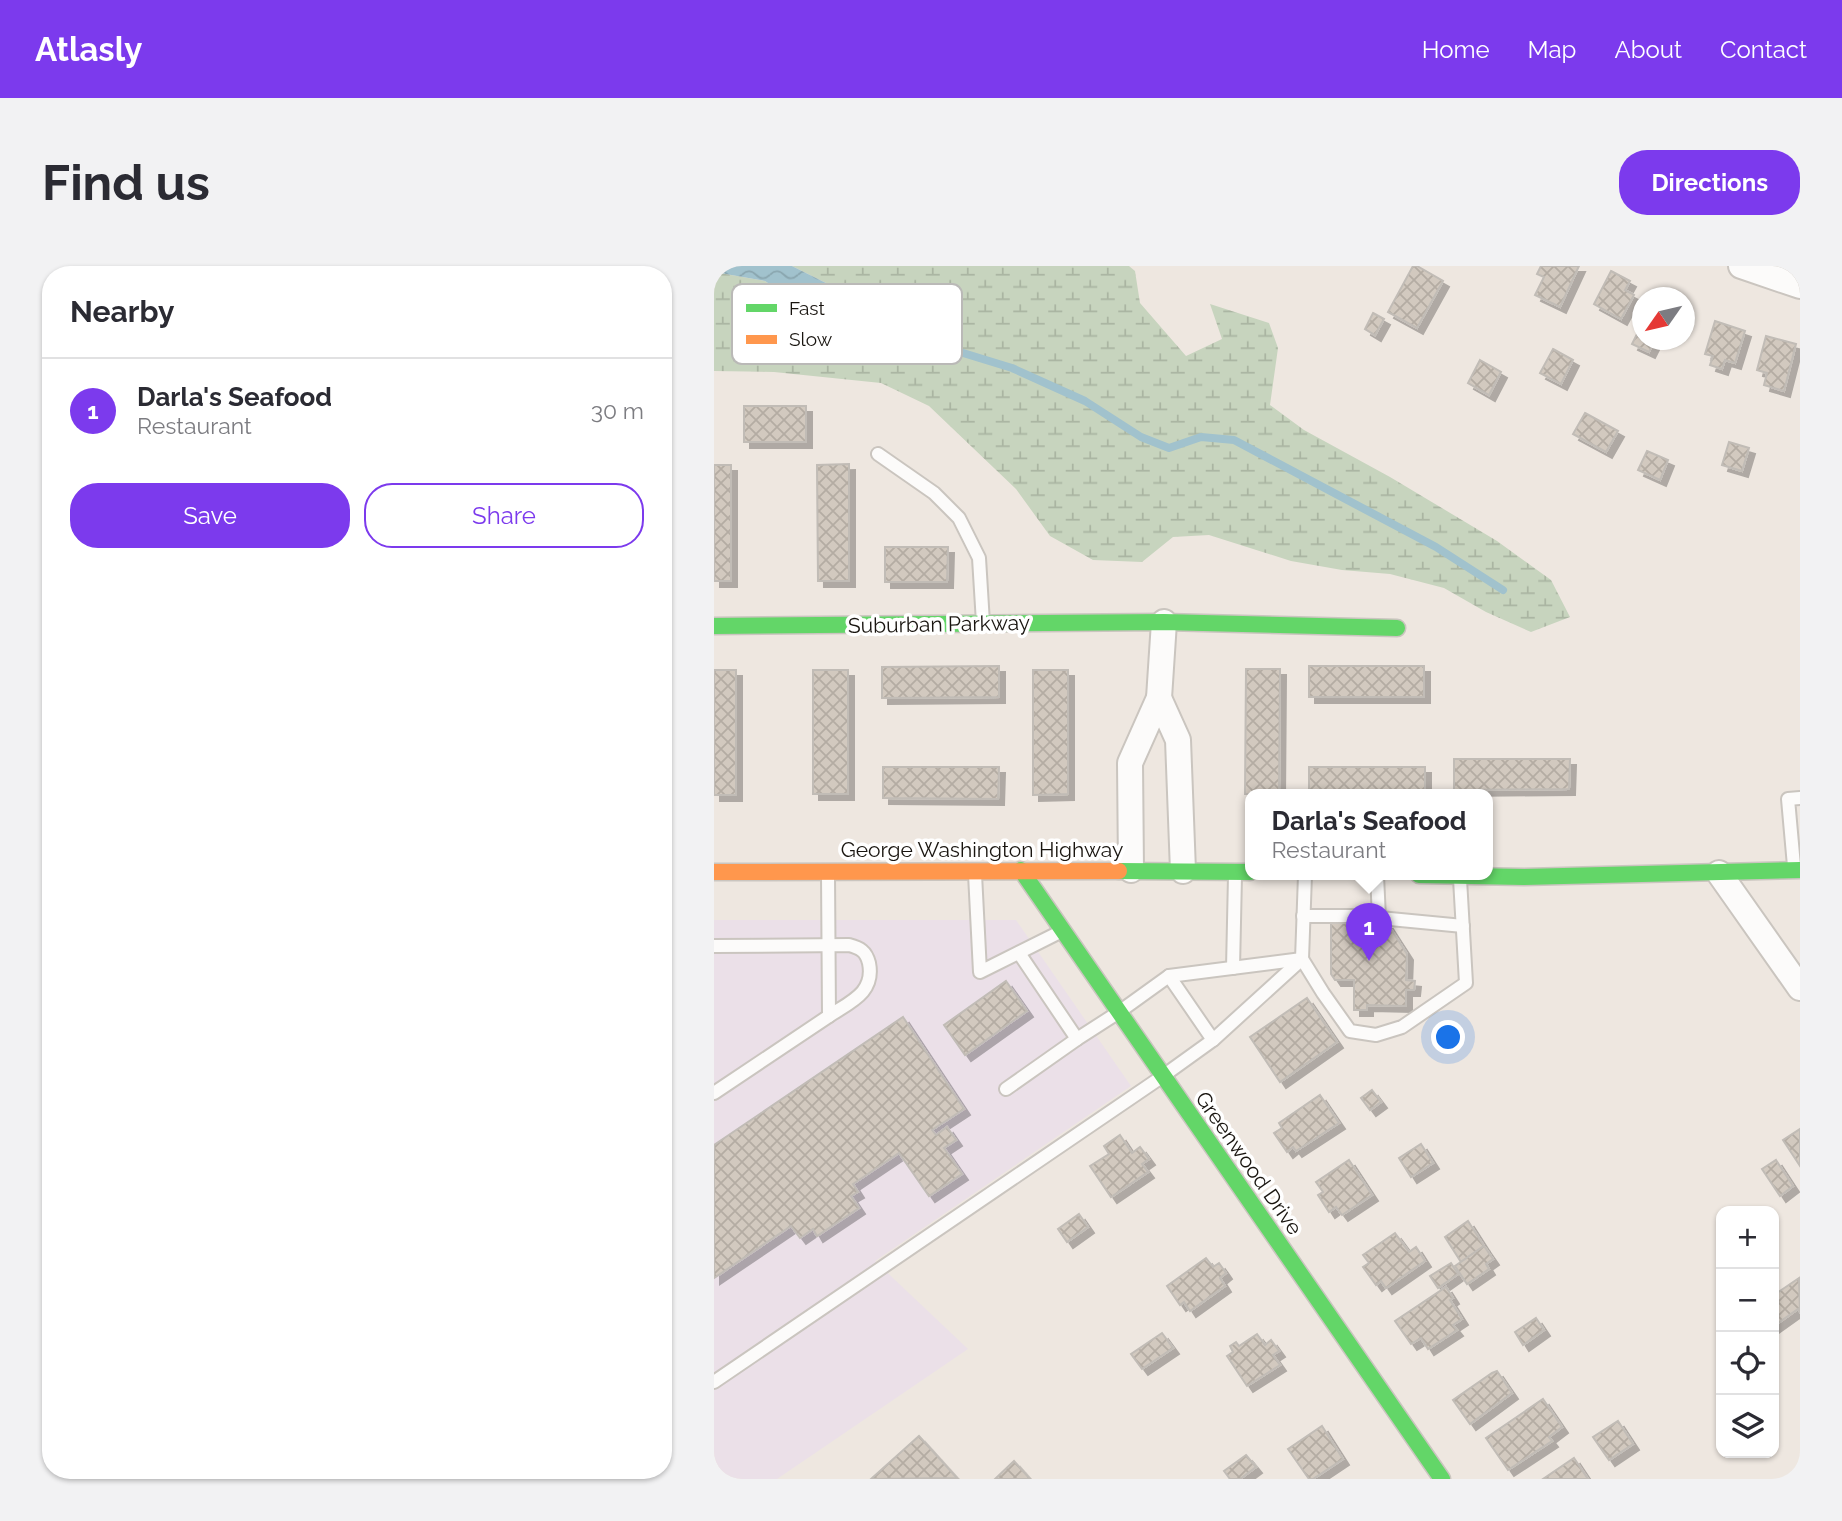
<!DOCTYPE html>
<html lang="en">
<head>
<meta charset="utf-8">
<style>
	:root { --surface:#fff; --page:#f2f2f3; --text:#2b2b33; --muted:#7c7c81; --line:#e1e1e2; --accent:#7c3aed }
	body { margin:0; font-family:Raleway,sans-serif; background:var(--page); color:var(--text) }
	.controls { position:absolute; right:21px; bottom:21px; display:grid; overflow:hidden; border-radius:14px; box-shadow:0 2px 5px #0004 }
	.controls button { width:63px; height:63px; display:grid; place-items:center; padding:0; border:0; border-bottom:2px solid var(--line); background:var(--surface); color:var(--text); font:35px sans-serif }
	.compass { position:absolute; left:918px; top:21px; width:63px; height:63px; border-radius:50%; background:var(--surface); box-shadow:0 2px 5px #0004; rotate:236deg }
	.you { position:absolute; left:735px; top:772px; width:24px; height:24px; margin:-18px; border:5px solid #fff; border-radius:50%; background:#1a73e8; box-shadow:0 0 0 10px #1a73e833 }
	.badge { display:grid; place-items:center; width:46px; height:46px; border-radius:50%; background:var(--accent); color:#fff; font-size:23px; font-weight:700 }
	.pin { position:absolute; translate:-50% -58px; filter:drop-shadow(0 2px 4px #0008) }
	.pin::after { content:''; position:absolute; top:37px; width:24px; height:21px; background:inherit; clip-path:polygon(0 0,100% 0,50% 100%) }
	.popup { position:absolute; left:531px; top:523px; width:248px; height:91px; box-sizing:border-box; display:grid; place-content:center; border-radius:14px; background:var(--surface); filter:drop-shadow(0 2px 5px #0005); font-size:23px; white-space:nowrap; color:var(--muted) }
	.popup b { font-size:26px; color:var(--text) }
	.popup::after { content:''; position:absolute; left:50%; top:100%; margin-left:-14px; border:14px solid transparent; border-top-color:var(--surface) }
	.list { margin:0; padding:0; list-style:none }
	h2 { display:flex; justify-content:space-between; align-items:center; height:91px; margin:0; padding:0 28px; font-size:30px }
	h2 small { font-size:23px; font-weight:400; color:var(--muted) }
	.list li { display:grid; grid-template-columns:46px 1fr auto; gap:21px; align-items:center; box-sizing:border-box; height:105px; padding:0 28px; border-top:2px solid var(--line) }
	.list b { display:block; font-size:26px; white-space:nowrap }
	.list p { margin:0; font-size:23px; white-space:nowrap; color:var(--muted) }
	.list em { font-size:23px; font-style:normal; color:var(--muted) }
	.actions { display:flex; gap:14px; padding:21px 28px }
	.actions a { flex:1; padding:16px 0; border:2px solid var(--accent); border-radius:28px; text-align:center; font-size:24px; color:var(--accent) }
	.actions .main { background:var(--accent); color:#fff }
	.icon { flex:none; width:38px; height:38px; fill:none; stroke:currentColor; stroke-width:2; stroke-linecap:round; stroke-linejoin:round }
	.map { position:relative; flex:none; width:1086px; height:1213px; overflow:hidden; border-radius:28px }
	header { display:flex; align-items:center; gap:42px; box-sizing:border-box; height:98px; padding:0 35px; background:var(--accent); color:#fff }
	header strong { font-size:33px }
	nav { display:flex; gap:38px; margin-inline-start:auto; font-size:24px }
	.intro { display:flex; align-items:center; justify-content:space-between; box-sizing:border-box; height:168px; padding:0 42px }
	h1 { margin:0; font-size:49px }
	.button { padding:18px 32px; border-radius:28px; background:var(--accent); color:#fff; font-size:24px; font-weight:700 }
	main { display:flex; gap:42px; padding:0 42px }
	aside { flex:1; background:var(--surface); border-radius:28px; box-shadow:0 2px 5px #0004 }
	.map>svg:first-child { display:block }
	.commercial { fill:#ebe0e8 }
	.wetland { fill:url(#wetland-marsh) }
	.water { fill:url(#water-waves) }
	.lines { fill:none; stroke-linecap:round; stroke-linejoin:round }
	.stream { stroke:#a1c2cd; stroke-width:8 }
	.building { fill:url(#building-cross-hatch); stroke:#c1bcb6; stroke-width:2; filter:url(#shadow) }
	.lane-casing { stroke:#cac5bf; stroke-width:16 }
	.street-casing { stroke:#cac5bf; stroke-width:28 }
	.fast-casing { stroke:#cac5bf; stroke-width:19 }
	.slow-casing { stroke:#cac5bf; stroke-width:19 }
	.lane { stroke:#fcfbfa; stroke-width:12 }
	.street { stroke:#fcfbfa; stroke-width:24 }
	.fast { stroke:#63d668; stroke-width:16 }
	.slow { stroke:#ff974d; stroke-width:16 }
	.labels { text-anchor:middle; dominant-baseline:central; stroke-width:7; stroke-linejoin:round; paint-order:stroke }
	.street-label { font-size:21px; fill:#191510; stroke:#fff }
	.key { fill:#fff; stroke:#bab9b7; stroke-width:2 }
	.key-label { font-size:19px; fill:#191510 }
</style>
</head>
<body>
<header>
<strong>Atlasly</strong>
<nav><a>Home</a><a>Map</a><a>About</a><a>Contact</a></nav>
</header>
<div class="intro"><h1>Find us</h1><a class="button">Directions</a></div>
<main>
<aside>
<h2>Nearby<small></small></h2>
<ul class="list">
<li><span class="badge">1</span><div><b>Darla's Seafood</b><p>Restaurant</p></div><em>30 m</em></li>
</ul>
<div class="actions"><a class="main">Save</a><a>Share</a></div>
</aside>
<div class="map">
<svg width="1086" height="1213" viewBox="0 0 1086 1213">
	<defs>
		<pattern id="wetland-marsh" width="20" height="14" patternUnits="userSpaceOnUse" patternTransform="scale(1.75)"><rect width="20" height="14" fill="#c7d4be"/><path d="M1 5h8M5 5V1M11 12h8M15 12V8" fill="none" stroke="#aab5a2"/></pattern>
		<pattern id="water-waves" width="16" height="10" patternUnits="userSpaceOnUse" patternTransform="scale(1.75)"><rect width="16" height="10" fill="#a1c2cd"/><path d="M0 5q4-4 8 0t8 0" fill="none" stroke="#8aa6af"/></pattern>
		<pattern id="building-cross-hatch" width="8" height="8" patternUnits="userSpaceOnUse" patternTransform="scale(1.75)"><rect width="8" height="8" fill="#d2c9bf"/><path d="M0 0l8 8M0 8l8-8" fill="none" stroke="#b4aca3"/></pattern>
		<filter id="shadow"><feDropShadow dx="6" dy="6" stdDeviation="0" flood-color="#0004"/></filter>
	</defs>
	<rect width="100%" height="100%" fill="#eee7e0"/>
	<!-- commercial -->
	<path class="commercial" d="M 0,654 L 302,654 L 417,820 L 161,995 L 254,1083 L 63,1213 L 0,1213 Z"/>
	<!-- wetland -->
	<path class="wetland" d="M 78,0 L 415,0 L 421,5 L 426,37 L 472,90 L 508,73 L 496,38 L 555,57 L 564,82 L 556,139 L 590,164 L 676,211 L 783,275 L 837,314 L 856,351 L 817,366 L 772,346 L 730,322 L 676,308 L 628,304 L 577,295 L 495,269 L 459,271 L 428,296 L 379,294 L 336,270 L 302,223 L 215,140 L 167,117 L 60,106 L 0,105 L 0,11 L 6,7 L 51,15 L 77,33 L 184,49 L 169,35 L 132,27 Z"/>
	<!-- water -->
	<path class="water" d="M 0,0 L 78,0 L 132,27 L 169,35 L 185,49 L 158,49 L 77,33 L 51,15 L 6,7 L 0,11 Z"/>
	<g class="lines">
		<!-- stream -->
		<path class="stream" d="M 175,46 L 185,49 L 210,75 L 298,102 L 371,135 L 427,171 L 455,182 L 487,171 L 520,174 L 722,281 L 789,324"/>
	</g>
	<!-- building -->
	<g class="building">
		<path d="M 699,0 L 703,0 L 729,15 L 703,62 L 674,46 Z"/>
		<path d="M 827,0 L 865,0 L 846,41 L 821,29 L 830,11 L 823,8 Z"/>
		<path d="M 897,5 L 916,15 L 911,24 L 920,29 L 907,53 L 880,38 Z"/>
		<path d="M 659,47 L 670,53 L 661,69 L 651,63 Z"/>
		<path d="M 1001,55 L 1031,65 L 1021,97 L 1011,94 L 1008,103 L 996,99 L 999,90 L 991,88 Z"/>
		<path d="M 929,56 L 929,74 L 941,74 L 935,86 L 918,78 Z"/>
		<path d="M 1052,70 L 1082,78 L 1070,125 L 1050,119 L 1053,107 L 1043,104 Z"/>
		<path d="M 839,83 L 859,94 L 847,118 L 826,107 Z"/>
		<path d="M 766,94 L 787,106 L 775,129 L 754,117 Z"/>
		<rect x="30" y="140" width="62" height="36"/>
		<path d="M 871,147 L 904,165 L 892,186 L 859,168 Z"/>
		<path d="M 1015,176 L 1035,182 L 1028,205 L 1008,199 Z"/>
		<path d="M 933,185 L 954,194 L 946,214 L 924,204 Z"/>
		<path d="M 135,198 L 135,315 L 104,315 L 103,199 Z"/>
		<rect x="0" y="199" width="17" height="116"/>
		<path d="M 171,281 L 234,281 L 233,316 L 171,316 Z"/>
		<path d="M 285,400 L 285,431 L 168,432 L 168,401 Z"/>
		<rect x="595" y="400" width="115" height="31"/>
		<path d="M 532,403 L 566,403 L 565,528 L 531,528 Z"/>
		<rect x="0" y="404" width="22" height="125"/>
		<rect x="99" y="404" width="35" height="124"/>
		<path d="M 319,404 L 354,404 L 354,528 L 319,529 Z"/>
		<path d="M 740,493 L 856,493 L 855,523 L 740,524 Z"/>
		<path d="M 169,501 L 285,501 L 284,533 L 169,532 Z"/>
		<rect x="595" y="501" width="116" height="28"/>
		<path d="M 617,657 L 673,657 L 693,688 L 692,714 L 701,715 L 700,724 L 692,724 L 692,740 L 653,739 L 653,744 L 640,744 L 640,714 L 621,714 L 617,708 Z"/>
		<path d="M 292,715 L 313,745 L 251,789 L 230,759 Z"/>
		<path d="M 593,732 L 623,776 L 566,816 L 536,771 Z"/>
		<path d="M 189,751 L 250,843 L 218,864 L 222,869 L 233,861 L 242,874 L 230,882 L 248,908 L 215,930 L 185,887 L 139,918 L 144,926 L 137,930 L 145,942 L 103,970 L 99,963 L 86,972 L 77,960 L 0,1012 L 0,879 Z"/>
		<path d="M 658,824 L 667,836 L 656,844 L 647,832 Z"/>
		<path d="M 606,829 L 625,857 L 582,885 L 579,881 L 573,886 L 560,867 L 568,862 L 565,857 Z"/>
		<path d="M 1086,863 L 1086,900 L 1069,874 Z"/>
		<path d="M 406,869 L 418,887 L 426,881 L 435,893 L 428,898 L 434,906 L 397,931 L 376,900 L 395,888 L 390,880 Z"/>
		<path d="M 707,878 L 719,897 L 697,911 L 685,892 Z"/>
		<path d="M 635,894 L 658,929 L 628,949 L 622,941 L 615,946 L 604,929 L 609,926 L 602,916 Z"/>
		<path d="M 1062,894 L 1079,920 L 1066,930 L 1048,903 Z"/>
		<path d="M 365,948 L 374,961 L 353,976 L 344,963 Z"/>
		<path d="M 754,955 L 770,980 L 747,996 L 731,971 Z"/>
		<path d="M 681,967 L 695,986 L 702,981 L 711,995 L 672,1022 L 667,1015 L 662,1019 L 649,1001 L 655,997 L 649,989 Z"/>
		<path d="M 770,980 L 779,993 L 772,998 L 775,1003 L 753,1018 L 741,1000 Z"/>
		<path d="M 492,992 L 499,1001 L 505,997 L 512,1007 L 506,1012 L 511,1020 L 476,1045 L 470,1036 L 466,1039 L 453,1020 Z"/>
		<path d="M 737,997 L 744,1008 L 724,1022 L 716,1010 Z"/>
		<path d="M 1085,1012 L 1086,1046 L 1084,1043 L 1060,1060 L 1060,1029 Z"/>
		<path d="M 732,1021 L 739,1032 L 736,1034 L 748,1053 L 739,1059 L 743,1064 L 714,1083 L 707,1072 L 697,1078 L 681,1055 Z"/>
		<path d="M 822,1052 L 830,1064 L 809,1079 L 801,1066 Z"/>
		<path d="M 448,1067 L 459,1082 L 428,1103 L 417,1088 Z"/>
		<path d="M 543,1068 L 551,1079 L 557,1074 L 565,1085 L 559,1089 L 566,1099 L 533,1120 L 513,1090 L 519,1086 L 516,1080 L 522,1076 L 525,1080 Z"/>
		<path d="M 783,1105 L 798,1127 L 756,1158 L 739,1134 L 778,1107 Z"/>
		<path d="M 829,1133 L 848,1161 L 835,1171 L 838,1175 L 794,1204 L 772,1172 Z"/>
		<path d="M 904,1155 L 919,1178 L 895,1194 L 879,1171 Z"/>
		<path d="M 608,1160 L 629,1193 L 599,1213 L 595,1213 L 574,1183 Z"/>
		<path d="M 205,1170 L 243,1212 L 157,1213 Z"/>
		<path d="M 532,1189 L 542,1201 L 526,1213 L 516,1213 L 510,1205 Z"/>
		<path d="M 860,1192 L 874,1213 L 829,1213 Z"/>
		<path d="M 300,1195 L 316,1213 L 281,1213 Z"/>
	</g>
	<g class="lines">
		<!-- lane casing -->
		<g class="lane-casing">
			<g id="lane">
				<path d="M 164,188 L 220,227 L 245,252 L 265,292 L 269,357"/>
				<path d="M 1080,600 L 1074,533 L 1086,532"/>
				<path d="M 261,608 L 266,706 L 346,666"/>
				<path d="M 663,609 L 665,652"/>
				<path d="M 589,650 L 645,650 L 749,660"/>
				<path d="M 0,680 L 135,679 C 146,682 152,685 155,697 C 161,727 136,736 115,750"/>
				<path d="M 305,687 L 363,773 L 405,746 L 455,710 L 588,693 L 609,727 L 636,765 L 662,769 L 688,761 L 752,717 L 746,613"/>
				<path d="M 519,702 L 521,610"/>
				<path d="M 455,710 L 499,774"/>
				<path d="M 292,823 L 363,773"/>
				<path d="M 0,827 L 115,750 L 114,608"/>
				<path d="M 0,1116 L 449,810 L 499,774 L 588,693 L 591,609"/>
			</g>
		</g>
		<!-- street casing -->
		<g class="street-casing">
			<g id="street">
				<path d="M 1027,0 L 1086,20"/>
				<path d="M 445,432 L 450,356"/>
				<path d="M 417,604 L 416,497 L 445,432 L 464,474 L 469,605"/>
				<path d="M 1005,607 L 1086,722"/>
			</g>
		</g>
		<!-- fast casing -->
		<g class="fast-casing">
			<g id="fast">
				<path d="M 0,360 L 450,356 L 683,362"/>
				<path d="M 307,604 L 728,1213"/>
				<path d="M 405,605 L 536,606"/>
				<path d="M 705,609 L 810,611 L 1086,604"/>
			</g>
		</g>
		<!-- slow casing -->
		<g class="slow-casing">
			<path id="slow" d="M 0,606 L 405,605"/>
		</g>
		<!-- lane -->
		<use href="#lane" class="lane"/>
		<!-- street -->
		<use href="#street" class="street"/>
		<!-- fast -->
		<use href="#fast" class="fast"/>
		<!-- slow -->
		<use href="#slow" class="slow"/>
	</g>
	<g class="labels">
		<!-- street labels -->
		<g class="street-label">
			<text transform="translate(225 358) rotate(-1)">Suburban Parkway</text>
			<text x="268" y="583">George Washington Highway</text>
			<text transform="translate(535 897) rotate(55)">Greenwood Drive</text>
		</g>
	</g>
	<!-- legend -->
	<rect x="18" y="18" width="230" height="80" rx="10" class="key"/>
	<rect x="32" y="38" width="31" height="8" fill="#63d668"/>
	<rect x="32" y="69" width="31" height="9" fill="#ff974d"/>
	<g class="key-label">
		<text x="75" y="49">Fast</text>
		<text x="75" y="80">Slow</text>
	</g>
</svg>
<div class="controls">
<button>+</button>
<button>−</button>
<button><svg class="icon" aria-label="locate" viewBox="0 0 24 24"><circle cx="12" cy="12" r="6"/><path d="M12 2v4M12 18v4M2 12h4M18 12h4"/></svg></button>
<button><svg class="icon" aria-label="layers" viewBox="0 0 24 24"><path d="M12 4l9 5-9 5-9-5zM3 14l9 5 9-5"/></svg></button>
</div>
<svg class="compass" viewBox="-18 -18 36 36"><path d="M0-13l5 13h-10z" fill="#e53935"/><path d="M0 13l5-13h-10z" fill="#7c7c81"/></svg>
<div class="you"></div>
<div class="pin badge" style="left:655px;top:695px">1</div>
<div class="popup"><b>Darla's Seafood</b>Restaurant</div>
</div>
</main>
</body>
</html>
